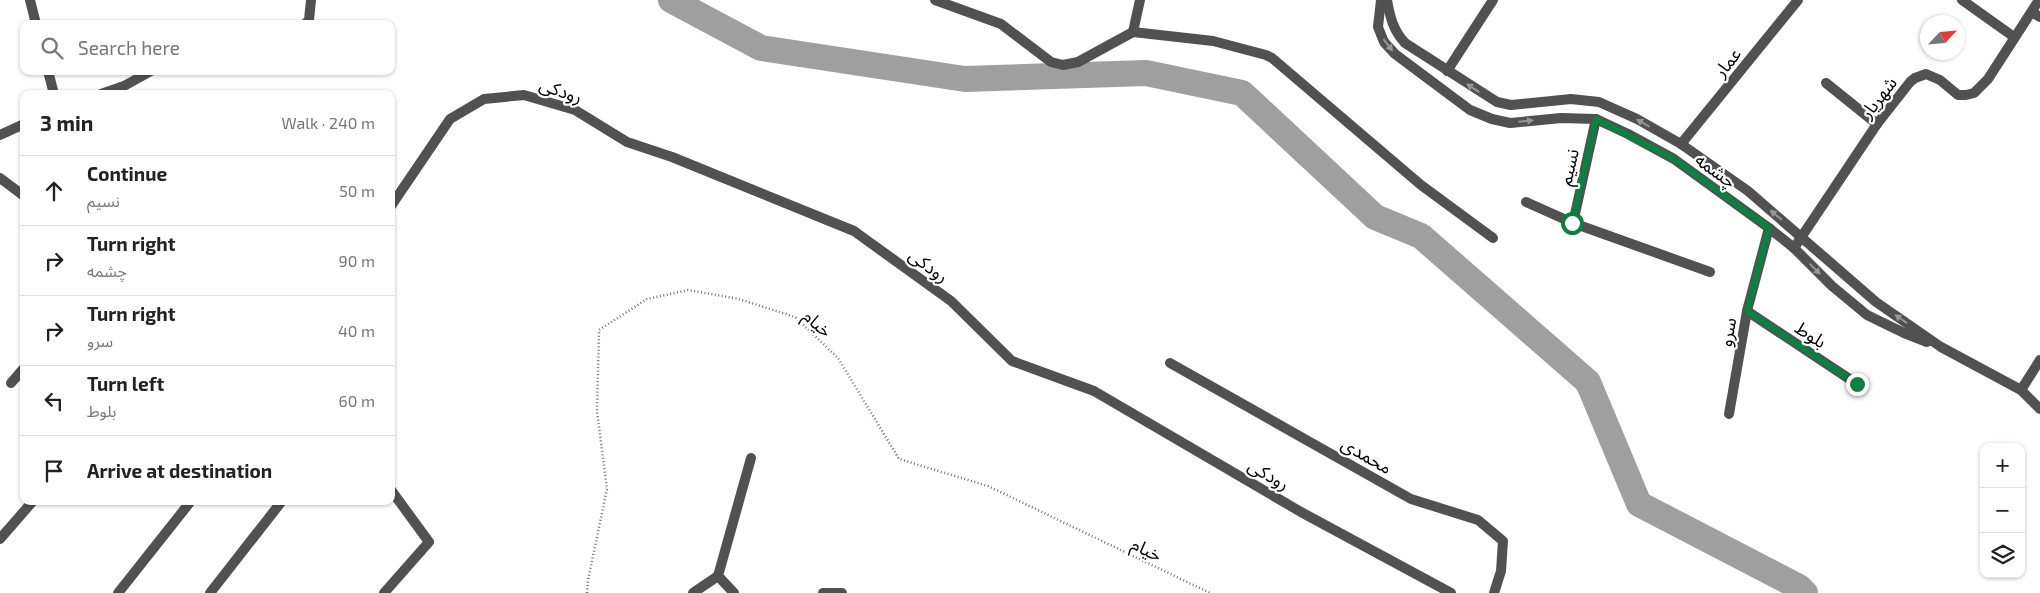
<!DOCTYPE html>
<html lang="en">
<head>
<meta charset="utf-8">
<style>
	:root { --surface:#fff; --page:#f6f6f6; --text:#222; --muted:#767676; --line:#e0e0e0 }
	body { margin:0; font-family:"Exo 2","Noto Sans Arabic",sans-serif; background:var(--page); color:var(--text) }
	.controls { position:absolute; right:15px; bottom:15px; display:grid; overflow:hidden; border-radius:10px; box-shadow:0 1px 4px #0004 }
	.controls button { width:45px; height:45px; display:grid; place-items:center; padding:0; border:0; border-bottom:1px solid var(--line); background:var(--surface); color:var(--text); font:25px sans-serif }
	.compass { position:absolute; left:1920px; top:15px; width:45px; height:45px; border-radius:50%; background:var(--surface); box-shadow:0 1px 4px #0004; rotate:64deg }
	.stop { position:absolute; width:15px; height:15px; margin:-11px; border:4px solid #0b8043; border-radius:50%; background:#fff }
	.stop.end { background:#0b8043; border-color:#fff; box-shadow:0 1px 5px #0008 }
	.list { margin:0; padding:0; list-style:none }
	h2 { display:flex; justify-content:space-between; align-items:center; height:65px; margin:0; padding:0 20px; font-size:21px }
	h2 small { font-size:16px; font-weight:400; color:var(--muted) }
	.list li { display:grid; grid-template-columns:32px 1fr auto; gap:15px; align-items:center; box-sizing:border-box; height:70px; padding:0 20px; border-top:1px solid var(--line) }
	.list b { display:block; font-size:19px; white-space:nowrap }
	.list p { margin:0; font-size:16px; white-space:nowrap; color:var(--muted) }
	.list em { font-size:16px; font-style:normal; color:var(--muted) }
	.icon { flex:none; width:28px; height:28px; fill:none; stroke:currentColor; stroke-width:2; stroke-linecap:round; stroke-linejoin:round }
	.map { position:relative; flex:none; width:2040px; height:593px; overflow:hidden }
	.search { position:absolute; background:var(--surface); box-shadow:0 1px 4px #0004; left:20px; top:20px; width:375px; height:55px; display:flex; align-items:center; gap:12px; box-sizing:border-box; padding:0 18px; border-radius:10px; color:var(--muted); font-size:19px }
	.panel { position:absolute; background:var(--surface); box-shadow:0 1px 4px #0004; left:20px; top:90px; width:375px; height:415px; border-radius:10px }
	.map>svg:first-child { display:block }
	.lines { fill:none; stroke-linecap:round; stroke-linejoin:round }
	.river { stroke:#9f9f9f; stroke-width:26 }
	.path { stroke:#737373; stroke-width:2.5; stroke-dasharray:1 2.5; stroke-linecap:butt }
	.minor { stroke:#515151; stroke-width:10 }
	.tertiary { stroke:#515151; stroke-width:10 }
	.oneway { fill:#979797 }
	.route { stroke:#0b8043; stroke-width:6 }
	.labels { text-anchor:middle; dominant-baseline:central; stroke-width:4.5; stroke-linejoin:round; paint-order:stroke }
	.street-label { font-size:18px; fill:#000; stroke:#fff }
</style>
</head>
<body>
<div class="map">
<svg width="2040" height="593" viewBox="0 0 2040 593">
	<rect width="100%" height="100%" fill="#fff"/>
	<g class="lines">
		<!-- river -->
		<path class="river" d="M 671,0 L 761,48 L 965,79 L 1146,73 L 1242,93 L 1375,217 L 1421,236 L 1588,382 L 1639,504 L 1799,587 L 1805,593"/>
		<!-- path -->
		<path class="path" d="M 587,593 L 588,580 L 607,489 L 597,411 L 599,330 L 647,299 L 688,290 L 739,299 L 795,317 L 838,358 L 899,459 L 988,486 L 1210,593"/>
		<!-- minor -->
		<g class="minor">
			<path d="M 30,0 L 36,24"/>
			<path d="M 935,0 L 1001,24 L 1051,62 L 1063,65 L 1078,62 L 1133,32 L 1213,41 L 1266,55 L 1272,58 L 1421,185 L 1493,238"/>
			<path d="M 1962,0 L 2014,37"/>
			<path d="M 2032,12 L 2040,17"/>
			<path d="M 305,24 L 309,20 L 311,0"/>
			<path d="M 1133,32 L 1140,0"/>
			<path d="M 48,71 L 54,94"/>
			<path d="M 1447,71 L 1493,0"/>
			<path d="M 1826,83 L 1877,124"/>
			<path d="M 101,94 L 124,86 L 151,71"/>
			<path d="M 0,135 L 24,124"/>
			<path d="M 1681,144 L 1798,0"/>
			<path d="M 0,178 L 24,196"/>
			<path d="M 1526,202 L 1573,223 L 1710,272"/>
			<path d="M 391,206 L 450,119 L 484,99 L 524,95 L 575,110 L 627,142 L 672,157 L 854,231 L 951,301 L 1012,361 L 1094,391 L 1301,512 L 1451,593"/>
			<path d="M 1573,223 L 1596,119"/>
			<path d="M 1794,248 L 1877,124 L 1910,82 L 1915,78 L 1926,74 L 1940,80 L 1958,95 L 1966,95 L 1974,93 L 1988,79 L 2039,0"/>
			<path d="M 1747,311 L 1857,384"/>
			<path d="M 1170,363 L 1411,499 L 1478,520 L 1503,541 L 1501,571 L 1494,593"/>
			<path d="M 11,383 L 24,368"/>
			<path d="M 2021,390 L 2040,360"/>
			<path d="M 1729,414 L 1747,311 L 1769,228"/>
			<path d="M 0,539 L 33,501"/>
			<path d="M 118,593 L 191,501"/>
			<path d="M 210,593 L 282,501"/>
			<path d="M 384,593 L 429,542 L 391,490"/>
			<path d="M 693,593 L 718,576"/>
			<path d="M 734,593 L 718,576 L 751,458"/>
			<path d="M 823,593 L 842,593"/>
		</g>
		<!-- tertiary -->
		<g class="tertiary">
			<path d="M 1381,0 L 1378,27 L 1384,42 L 1395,54 L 1470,110 L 1492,119 L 1510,123 L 1561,118 L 1596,119 L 1628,134 L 1674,159 L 1769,228 L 1794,248 L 1832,286 L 1867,315 L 1904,333 L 1927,342"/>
			<path d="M 1387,0 C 1390,17 1393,30 1405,43 L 1497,102 L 1511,105 L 1571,99 L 1599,102 L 1637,119 L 1681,144 L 1748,191 L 1876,302 L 1941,347 L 2021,390 L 2040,409"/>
		</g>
	</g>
	<!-- one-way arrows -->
	<defs><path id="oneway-solid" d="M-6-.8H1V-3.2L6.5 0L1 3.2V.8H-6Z" transform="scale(1.25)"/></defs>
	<g class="oneway">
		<use href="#oneway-solid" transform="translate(1388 45) rotate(52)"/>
		<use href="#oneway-solid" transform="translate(1473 88) rotate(-147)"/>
		<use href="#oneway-solid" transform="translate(1526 121) rotate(-6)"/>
		<use href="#oneway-solid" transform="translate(1643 123) rotate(-150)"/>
		<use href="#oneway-solid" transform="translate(1776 215) rotate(-140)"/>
		<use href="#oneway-solid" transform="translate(1815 269) rotate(46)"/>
		<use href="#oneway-solid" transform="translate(1901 319) rotate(-145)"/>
	</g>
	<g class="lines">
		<!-- route -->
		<path class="route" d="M 1572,223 L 1596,119 L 1674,159 L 1769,228 L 1747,311 L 1857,384"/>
	</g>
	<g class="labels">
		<!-- street labels -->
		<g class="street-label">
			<text transform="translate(1727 62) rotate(-51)">عمار</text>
			<text transform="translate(561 90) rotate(19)">رودکی</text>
			<text transform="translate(1878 97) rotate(-52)">شهریار</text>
			<text transform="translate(1568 167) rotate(-77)">نسیم</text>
			<text transform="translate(1716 170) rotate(36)">چشمه</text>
			<text transform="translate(929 265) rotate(36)">رودکی</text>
			<text transform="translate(818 323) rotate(41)">خیام</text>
			<text transform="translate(1727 332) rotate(-80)">سرو</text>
			<text transform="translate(1811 334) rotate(33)">بلوط</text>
			<text transform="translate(1367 455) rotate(30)">محمدی</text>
			<text transform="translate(1269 474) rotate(30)">رودکی</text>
			<text transform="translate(1147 549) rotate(26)">خیام</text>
		</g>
	</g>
</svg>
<div class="controls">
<button>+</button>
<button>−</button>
<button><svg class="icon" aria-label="layers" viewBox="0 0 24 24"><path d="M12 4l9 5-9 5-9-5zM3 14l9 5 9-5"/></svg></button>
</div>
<svg class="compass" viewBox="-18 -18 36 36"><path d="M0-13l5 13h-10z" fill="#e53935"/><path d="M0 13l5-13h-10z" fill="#767676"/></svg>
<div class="stop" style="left:1572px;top:223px"></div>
<div class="stop end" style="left:1857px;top:384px"></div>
<div class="search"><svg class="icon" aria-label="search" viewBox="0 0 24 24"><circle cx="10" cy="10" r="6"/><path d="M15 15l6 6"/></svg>Search here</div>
<section class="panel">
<h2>3 min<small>Walk · 240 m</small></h2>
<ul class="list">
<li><svg class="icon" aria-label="ahead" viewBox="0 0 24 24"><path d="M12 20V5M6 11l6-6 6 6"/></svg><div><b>Continue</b><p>نسیم</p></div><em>50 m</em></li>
<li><svg class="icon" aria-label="right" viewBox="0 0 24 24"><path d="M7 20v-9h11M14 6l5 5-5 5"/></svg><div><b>Turn right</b><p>چشمه</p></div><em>90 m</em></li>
<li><svg class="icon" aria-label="right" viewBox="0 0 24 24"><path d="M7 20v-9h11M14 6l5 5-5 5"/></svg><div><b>Turn right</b><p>سرو</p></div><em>40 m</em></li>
<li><svg class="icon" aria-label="left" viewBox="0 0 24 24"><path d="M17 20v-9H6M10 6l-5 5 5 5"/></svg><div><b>Turn left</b><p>بلوط</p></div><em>60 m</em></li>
<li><svg class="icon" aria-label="arrive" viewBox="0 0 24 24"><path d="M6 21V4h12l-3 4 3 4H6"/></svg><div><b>Arrive at destination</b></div></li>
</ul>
</section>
</div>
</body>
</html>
